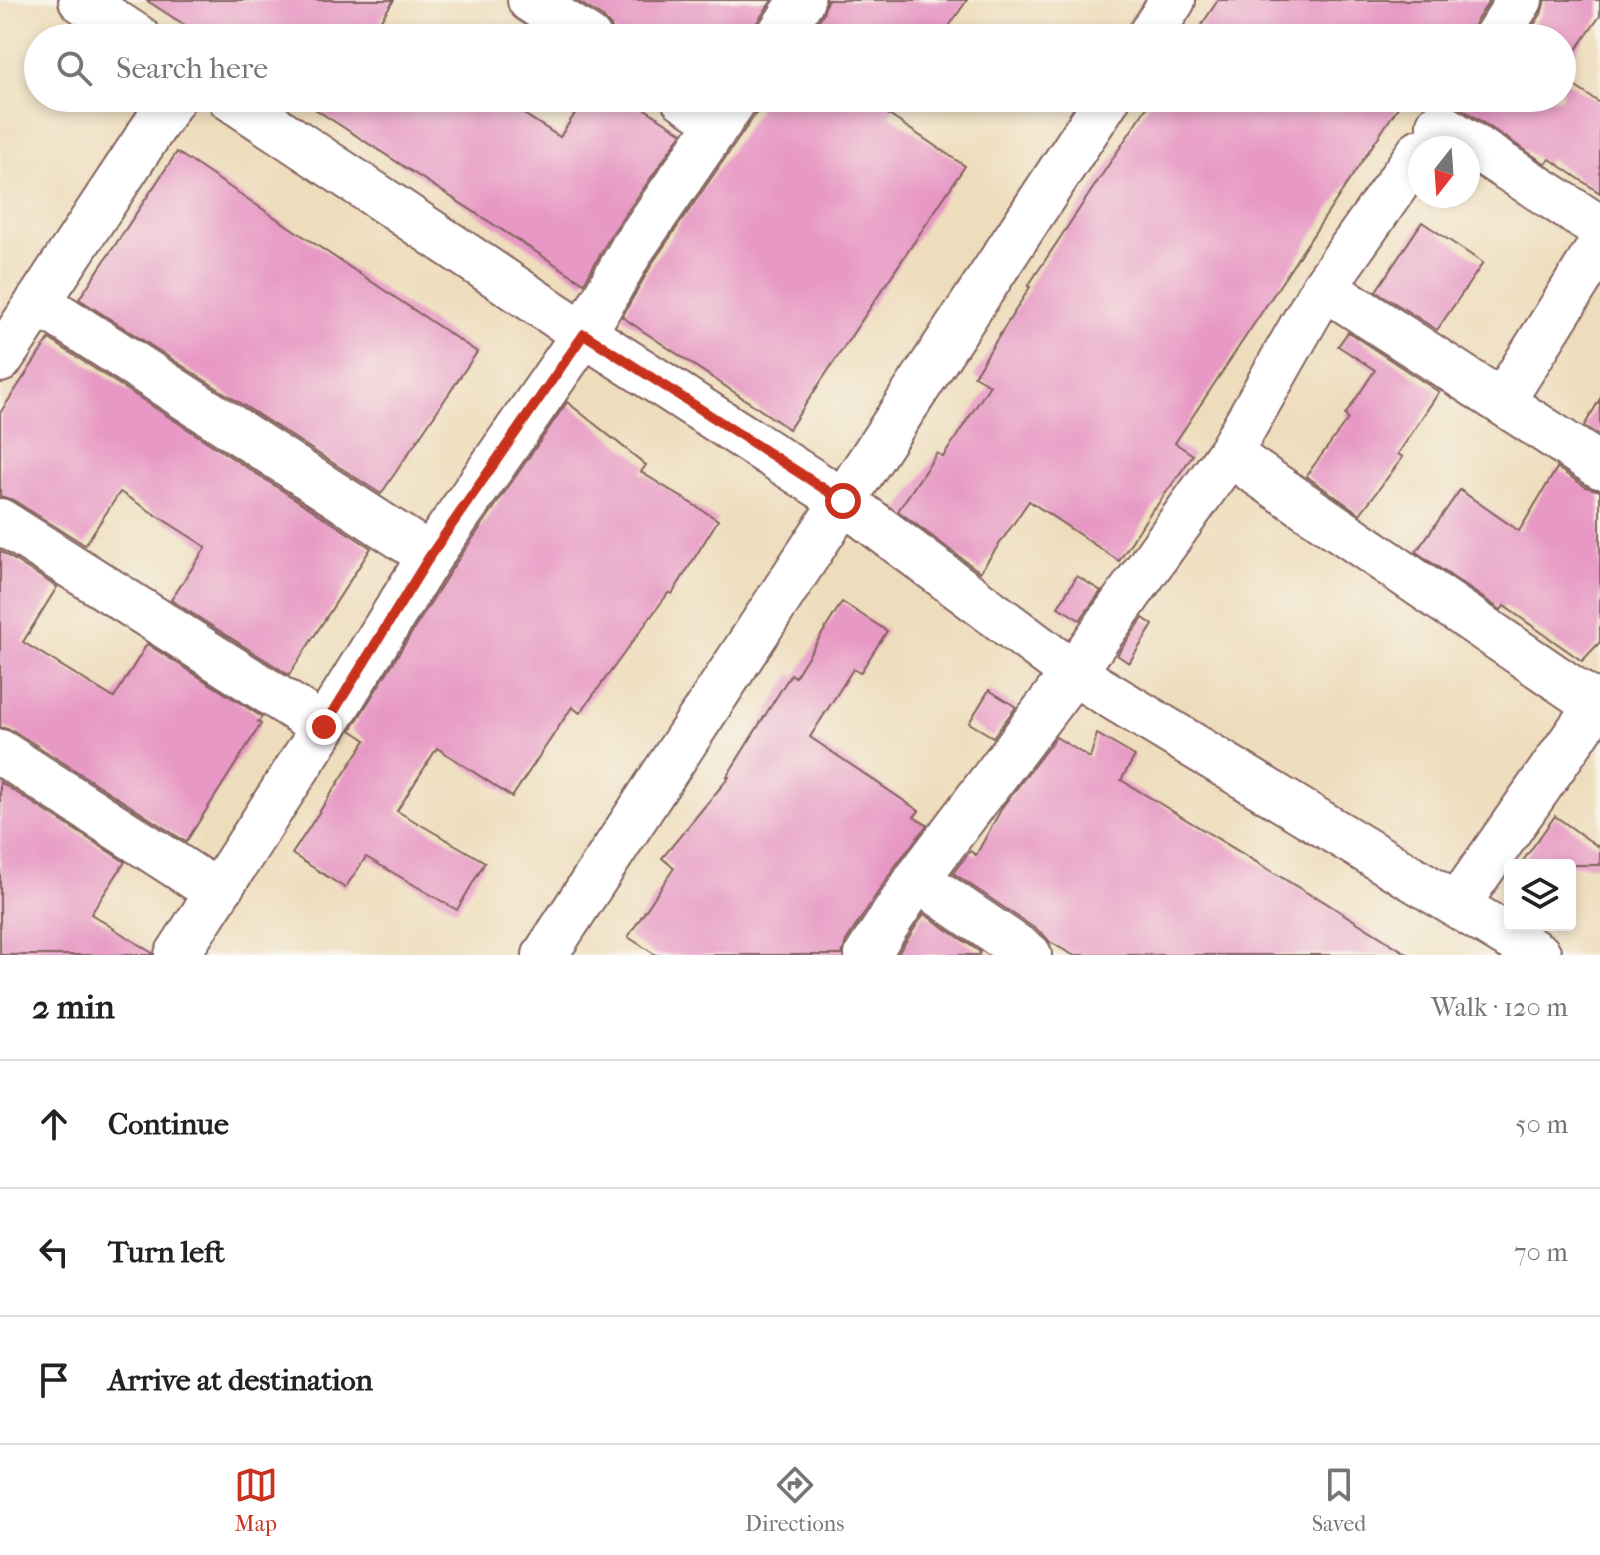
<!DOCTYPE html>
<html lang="en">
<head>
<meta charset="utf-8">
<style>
	:root { --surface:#fff; --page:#f2f2f2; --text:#222; --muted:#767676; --line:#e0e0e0; --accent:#c8321e }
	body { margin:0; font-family:"IM FELL French Canon",serif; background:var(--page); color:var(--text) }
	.controls { position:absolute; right:24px; bottom:24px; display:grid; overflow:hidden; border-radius:8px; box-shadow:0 4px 12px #0003 }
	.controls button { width:72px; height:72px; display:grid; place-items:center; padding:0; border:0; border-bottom:2px solid var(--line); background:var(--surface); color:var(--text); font:40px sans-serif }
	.compass { position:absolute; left:1408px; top:136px; width:72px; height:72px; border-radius:50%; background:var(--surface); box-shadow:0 4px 12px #0003; rotate:197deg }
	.stop { position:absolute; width:24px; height:24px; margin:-18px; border:6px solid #c8321e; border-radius:50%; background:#fff }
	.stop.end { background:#c8321e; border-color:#fff; box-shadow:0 2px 8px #0008 }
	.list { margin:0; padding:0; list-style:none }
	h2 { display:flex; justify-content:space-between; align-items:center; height:104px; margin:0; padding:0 32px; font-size:34px }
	h2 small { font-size:26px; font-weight:400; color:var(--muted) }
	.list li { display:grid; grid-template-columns:52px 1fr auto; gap:24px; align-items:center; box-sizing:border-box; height:128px; padding:0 32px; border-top:2px solid var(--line) }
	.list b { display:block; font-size:30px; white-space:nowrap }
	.list em { font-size:26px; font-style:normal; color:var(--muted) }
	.icon { flex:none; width:44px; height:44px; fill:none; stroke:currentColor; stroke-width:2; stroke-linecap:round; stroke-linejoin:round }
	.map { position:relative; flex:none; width:1600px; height:955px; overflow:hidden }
	.search { position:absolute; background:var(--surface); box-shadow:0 4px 12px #0003; left:24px; right:24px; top:24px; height:88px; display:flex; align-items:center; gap:20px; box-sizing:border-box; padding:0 28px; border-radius:44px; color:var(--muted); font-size:30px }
	.sheet { height:488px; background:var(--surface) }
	nav { display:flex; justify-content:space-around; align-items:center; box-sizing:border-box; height:112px; border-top:2px solid var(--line); background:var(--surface); font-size:22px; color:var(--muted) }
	nav a { display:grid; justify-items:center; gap:4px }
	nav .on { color:var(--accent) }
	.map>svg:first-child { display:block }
	.building { fill:#e798c4 }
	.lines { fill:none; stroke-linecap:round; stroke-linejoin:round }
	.minor-casing { stroke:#83625e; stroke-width:48 }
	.major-casing { stroke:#83625e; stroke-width:48 }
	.minor { stroke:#fff; stroke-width:44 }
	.major { stroke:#fff; stroke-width:44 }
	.route { stroke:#c8321e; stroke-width:10 }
</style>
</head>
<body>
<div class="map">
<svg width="1600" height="955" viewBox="0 0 1600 955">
	<rect width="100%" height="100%" fill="#f7f3e8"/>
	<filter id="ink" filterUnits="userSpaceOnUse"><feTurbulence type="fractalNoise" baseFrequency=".0125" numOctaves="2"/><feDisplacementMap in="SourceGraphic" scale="16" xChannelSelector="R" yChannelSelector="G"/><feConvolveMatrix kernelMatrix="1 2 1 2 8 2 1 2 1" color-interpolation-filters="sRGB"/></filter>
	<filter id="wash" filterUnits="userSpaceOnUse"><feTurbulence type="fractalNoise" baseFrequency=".006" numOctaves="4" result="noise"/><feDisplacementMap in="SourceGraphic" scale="32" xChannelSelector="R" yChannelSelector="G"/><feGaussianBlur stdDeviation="1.8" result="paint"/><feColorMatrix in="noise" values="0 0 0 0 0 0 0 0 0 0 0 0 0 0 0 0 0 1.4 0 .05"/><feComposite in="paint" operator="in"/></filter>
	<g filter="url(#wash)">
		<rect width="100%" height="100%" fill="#eeddbc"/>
		<g id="blocks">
			<!-- building -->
			<g class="building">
				<path d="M 146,0 L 394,0 L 380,21 L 407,38 L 205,38 Z"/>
				<path d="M 576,0 L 772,0 L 756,24 L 752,38 L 625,38 L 612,30 L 611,26 L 603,17 Z"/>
				<path d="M 827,0 L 967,0 L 941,38 L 807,38 L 823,14 Z"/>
				<path d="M 1218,0 L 1490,0 L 1474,24 L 1470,38 L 1193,38 Z"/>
				<path d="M 1545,0 L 1600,0 L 1600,16 L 1562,70 L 1562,38 L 1525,38 L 1541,14 Z"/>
				<path d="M 1562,78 L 1600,103 L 1600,193 L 1550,159 L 1546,164 L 1453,103 L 1439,98 L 1562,98 Z"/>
				<path d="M 298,98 L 499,98 L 560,137 L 585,98 L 628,98 L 682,133 L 611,235 L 584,283 Z"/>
				<path d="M 761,98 L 901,98 L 889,115 L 965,166 L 789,429 L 622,317 L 653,262 L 757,112 Z"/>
				<path d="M 1153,98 L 1404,98 L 1175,443 L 1193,455 L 1155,508 L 1154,507 L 1119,561 L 1029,501 L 980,572 L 898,511 L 937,453 L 943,457 L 990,385 L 974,376 L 1030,287 L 1028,286 Z"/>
				<path d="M 177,152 L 477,352 L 381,494 L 79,299 Z"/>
				<path d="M 1422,222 L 1483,263 L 1437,330 L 1376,291 Z"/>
				<path d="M 1348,332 L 1439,392 L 1398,454 L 1403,457 L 1360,514 L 1306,476 L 1348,419 L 1345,415 L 1375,370 L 1338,346 Z"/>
				<path d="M 49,339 L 371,548 L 289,675 L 171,600 L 206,547 L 120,492 L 85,545 L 13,500 L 0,496 L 0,413 Z"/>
				<path d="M 1600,399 L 1600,436 L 1584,426 Z"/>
				<path d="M 567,402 L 646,465 L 641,472 L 718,520 L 672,594 L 669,592 L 580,713 L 572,707 L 512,797 L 437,748 L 397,811 L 485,862 L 457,910 L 366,857 L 345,888 L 292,854 L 366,740 L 351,730 L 451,570 Z"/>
				<path d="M 1557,468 L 1586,487 L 1600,491 L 1600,642 L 1582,661 L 1504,606 L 1501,610 L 1416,552 L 1460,490 L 1519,531 Z"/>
				<path d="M 0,551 L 57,587 L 23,642 L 114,698 L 147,644 L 262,717 L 258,722 L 261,724 L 186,842 L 14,731 L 0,727 Z"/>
				<path d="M 1077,576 L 1101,591 L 1080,620 L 1058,607 Z"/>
				<path d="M 842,602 L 887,631 L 860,673 L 853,669 L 810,737 L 919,811 L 914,817 L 927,825 L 896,865 L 846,941 L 842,955 L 656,955 L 628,937 L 674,868 L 662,858 L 729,777 L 727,776 L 791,674 L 795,677 Z"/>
				<path d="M 1143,618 L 1153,625 L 1129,663 L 1117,655 Z"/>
				<path d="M 989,690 L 1016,707 L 993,737 L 969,723 Z"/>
				<path d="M 1097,734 L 1135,756 L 1121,780 L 1314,897 L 1315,896 L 1409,955 L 1073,955 L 1050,942 L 1043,934 L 953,873 L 970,851 L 976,855 L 1003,806 L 1056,737 L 1090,758 Z"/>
				<path d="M 0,782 L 125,862 L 91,914 L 152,953 L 152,955 L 0,955 Z"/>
				<path d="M 1555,816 L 1600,848 L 1600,865 L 1520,865 Z"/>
				<path d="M 924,914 L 980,952 L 979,955 L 897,955 Z"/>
			</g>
		</g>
	</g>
	<g filter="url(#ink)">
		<use href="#blocks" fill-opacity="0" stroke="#83625e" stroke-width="2"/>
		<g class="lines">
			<!-- minor casing -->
			<g class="minor-casing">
				<g id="minor">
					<path d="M 81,0 L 139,38"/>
					<path d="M 530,0 L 589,38"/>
					<path d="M 777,38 L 802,0"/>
					<path d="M 1495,38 L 1520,0"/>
					<path d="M 230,98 L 584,334 L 843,501 L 1073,673 L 1539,955"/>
					<path d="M 683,98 L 720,122"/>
					<path d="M 1439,124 L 1600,228"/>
					<path d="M 1324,287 L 1600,466"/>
					<path d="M 38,302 L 430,556"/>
					<path d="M 0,360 L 173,98"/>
					<path d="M 1502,402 L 1600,246"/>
					<path d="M 1229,454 L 1596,705"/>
					<path d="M 0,521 L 324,727"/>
					<path d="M 0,752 L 217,892"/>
					<path d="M 917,879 L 1029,955"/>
					<path d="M 1457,905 L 1600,700"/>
					<path d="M 177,955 L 324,727 L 430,556 L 584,334 L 632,249 L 736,98"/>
					<path d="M 867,955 L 917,879 L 1073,673 L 1229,454 L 1324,287 L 1420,151"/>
				</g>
			</g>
			<!-- major casing -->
			<g class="major-casing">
				<g id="major">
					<path d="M 1148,38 L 1173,0"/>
					<path d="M 545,955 L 1108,98"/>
				</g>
			</g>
			<!-- minor -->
			<use href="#minor" class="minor"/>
			<!-- major -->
			<use href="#major" class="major"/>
		</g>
	</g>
	<g class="lines" filter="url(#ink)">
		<!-- route -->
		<path class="route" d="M 324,727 L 430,556 L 584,334 L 843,501"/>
	</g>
</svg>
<div class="controls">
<button><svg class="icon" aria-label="layers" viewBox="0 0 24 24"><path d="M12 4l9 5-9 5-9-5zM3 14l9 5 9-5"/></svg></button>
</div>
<svg class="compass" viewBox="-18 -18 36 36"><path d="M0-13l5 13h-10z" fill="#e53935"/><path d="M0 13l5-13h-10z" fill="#767676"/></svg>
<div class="stop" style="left:843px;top:501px"></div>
<div class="stop end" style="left:324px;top:727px"></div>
<div class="search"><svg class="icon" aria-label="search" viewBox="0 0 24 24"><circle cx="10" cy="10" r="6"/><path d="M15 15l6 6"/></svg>Search here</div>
</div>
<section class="sheet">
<h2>2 min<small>Walk · 120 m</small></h2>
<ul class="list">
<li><svg class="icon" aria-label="ahead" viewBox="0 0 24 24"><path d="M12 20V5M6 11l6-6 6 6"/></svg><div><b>Continue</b></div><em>50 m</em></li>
<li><svg class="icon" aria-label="left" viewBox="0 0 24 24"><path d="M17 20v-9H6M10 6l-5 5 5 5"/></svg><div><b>Turn left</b></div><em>70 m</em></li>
<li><svg class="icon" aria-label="arrive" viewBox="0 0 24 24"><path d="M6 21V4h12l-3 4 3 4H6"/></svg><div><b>Arrive at destination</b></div></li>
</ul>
</section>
<nav>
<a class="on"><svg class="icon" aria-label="map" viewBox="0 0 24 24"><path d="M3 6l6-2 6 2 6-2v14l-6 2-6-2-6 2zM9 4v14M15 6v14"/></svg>Map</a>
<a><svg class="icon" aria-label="directions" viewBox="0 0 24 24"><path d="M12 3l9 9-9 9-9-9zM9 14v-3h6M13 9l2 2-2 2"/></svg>Directions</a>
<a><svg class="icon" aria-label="saved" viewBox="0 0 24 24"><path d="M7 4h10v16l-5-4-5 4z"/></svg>Saved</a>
</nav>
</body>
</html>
